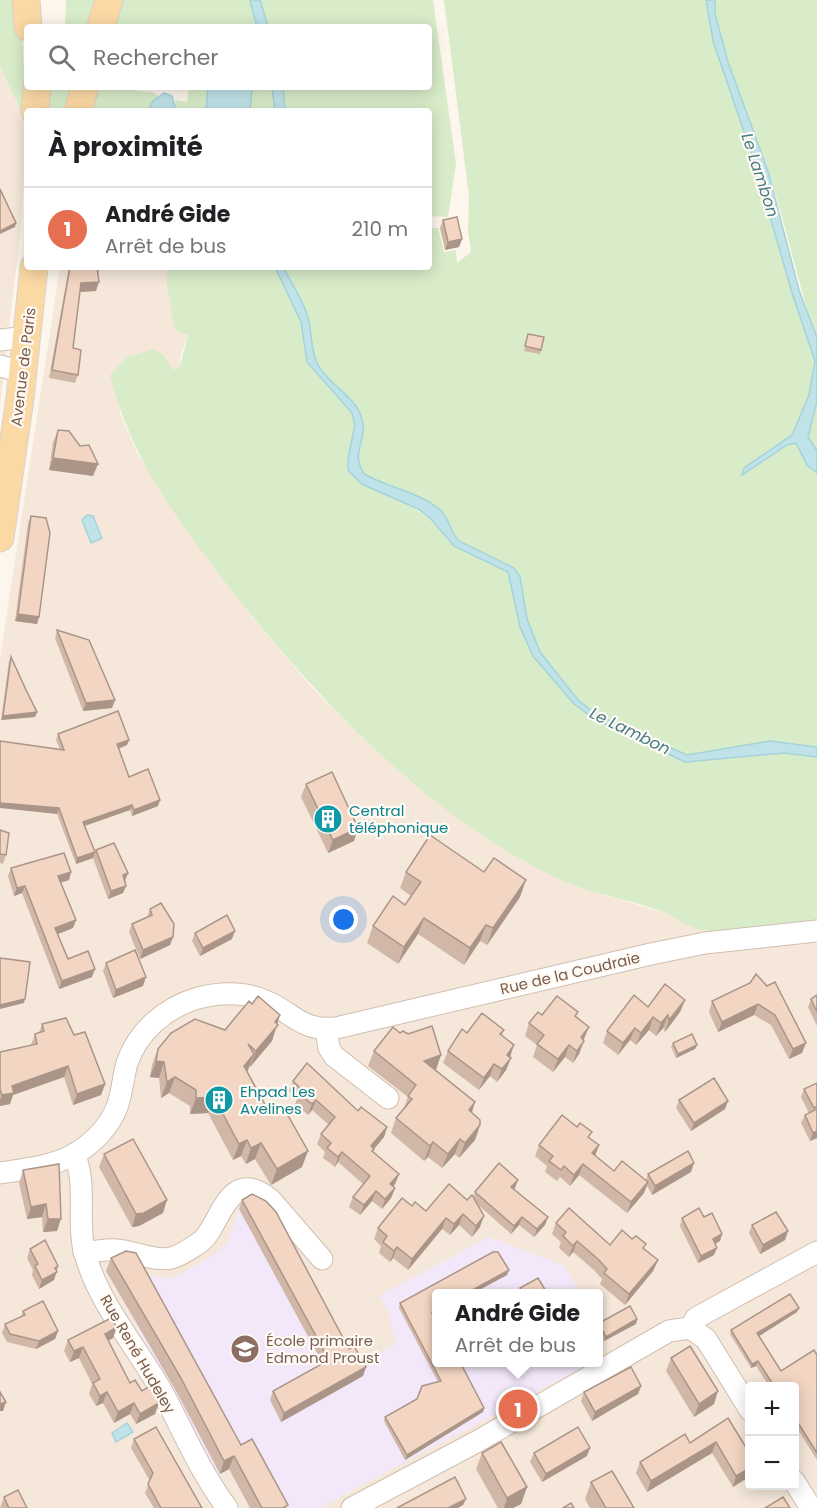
<!DOCTYPE html>
<html lang="fr">
<head>
<meta charset="utf-8">
<style>
	:root { --surface:#fff; --page:#f2f2f2; --text:#202124; --muted:#757577; --line:#e0e0e0; --accent:#e76f51 }
	body { margin:0; font-family:Poppins,sans-serif; background:var(--page); color:var(--text) }
	.controls { position:absolute; right:18px; bottom:18px; display:grid; overflow:hidden; border-radius:6px; box-shadow:0 3px 15px #0003 }
	.controls button { width:54px; height:54px; display:grid; place-items:center; padding:0; border:0; border-bottom:2px solid var(--line); background:var(--surface); color:var(--text); font:30px sans-serif }
	.you { position:absolute; left:344px; top:920px; width:21px; height:21px; margin:-15px; border:4px solid #fff; border-radius:50%; background:#1a73e8; box-shadow:0 0 0 9px #1a73e833 }
	.badge { display:grid; place-items:center; width:39px; height:39px; border-radius:50%; background:var(--accent); color:#fff; font-size:20px; font-weight:700 }
	.pin { position:absolute; translate:-50% -50%; border:3px solid #fff; box-shadow:0 2px 6px #0006 }
	.popup { position:absolute; left:432px; top:1289px; width:171px; height:78px; box-sizing:border-box; display:grid; place-content:center; border-radius:6px; background:var(--surface); filter:drop-shadow(0 2px 4px #0005); font-size:20px; white-space:nowrap; color:var(--muted) }
	.popup b { font-size:22px; color:var(--text) }
	.popup::after { content:''; position:absolute; left:50%; top:100%; margin-left:-12px; border:12px solid transparent; border-top-color:var(--surface) }
	.list { margin:0; padding:0; list-style:none }
	h2 { display:flex; justify-content:space-between; align-items:center; height:78px; margin:0; padding:0 24px; font-size:26px }
	h2 small { font-size:20px; font-weight:400; color:var(--muted) }
	.list li { display:grid; grid-template-columns:39px 1fr auto; gap:18px; align-items:center; box-sizing:border-box; height:84px; padding:0 24px; border-top:2px solid var(--line) }
	.list b { display:block; font-size:22px; white-space:nowrap }
	.list p { margin:0; font-size:20px; white-space:nowrap; color:var(--muted) }
	.list em { font-size:20px; font-style:normal; color:var(--muted) }
	.icon { flex:none; width:33px; height:33px; fill:none; stroke:currentColor; stroke-width:2; stroke-linecap:round; stroke-linejoin:round }
	.map { position:relative; flex:none; width:817px; height:1508px; overflow:hidden }
	.search { position:absolute; background:var(--surface); box-shadow:0 3px 15px #0003; left:24px; top:24px; width:408px; height:66px; display:flex; align-items:center; gap:15px; box-sizing:border-box; padding:0 21px; border-radius:6px; color:var(--muted); font-size:22px }
	.panel { position:absolute; background:var(--surface); box-shadow:0 3px 15px #0003; left:24px; top:108px; width:408px; height:162px; border-radius:6px }
	.map>svg:first-child { display:block }
	.residential { fill:#f5e8da; fill-rule:evenodd }
	.education { fill:#f3e8fa }
	.green { fill:#d8ecc9 }
	.water { fill:#bfe3e8; stroke:#a5d3da; stroke-width:1.5 }
	.lines { fill:none; stroke-linecap:round; stroke-linejoin:round }
	.minor-casing { stroke:#d1beb0; stroke-width:23 }
	.major-casing { stroke:#dad1cd; stroke-width:29 }
	.minor { stroke:#fff; stroke-width:21 }
	.major { stroke:#fbd9a5; stroke-width:27 }
	.wall { fill:#d1b7a8 }
	.shaded-wall { fill:#aa9588 }
	.building { fill:#f3d5c3; stroke:#aa9588; stroke-width:1.5 }
	.labels { text-anchor:middle; dominant-baseline:central; stroke-width:4.5; stroke-linejoin:round; paint-order:stroke }
	.street-label { font-size:15px; fill:#7a5c4d; stroke:#fffaf3 }
	.culture-label { font-size:15px; fill:#0d838f; stroke:#fffaf3; text-anchor:start }
	.education-label { font-size:15px; fill:#785e54; stroke:#fffaf3; text-anchor:start }
	.water-label { font-size:16px; font-style:italic; fill:#437c86; stroke:#fffaf3 }
</style>
</head>
<body>
<div class="map">
<svg width="817" height="1508" viewBox="0 0 817 1508">
	<rect width="100%" height="100%" fill="#fdf6ec"/>
	<!-- residential -->
	<g class="residential">
		<path d="M 0,66 L 27,124 L 21,227 L 0,406 Z"/>
		<path d="M 60,267 L 169,267 L 166,279 L 188,334 L 180,358 L 180,366 L 173,370 L 163,355 L 119,411 L 137,453 L 192,538 L 254,619 L 314,690 L 406,778 L 489,838 L 604,895 L 662,912 L 698,929 L 717,930 L 817,920 L 817,1508 L 0,1508 L 0,658 ZM 437,1294 L 599,1294 L 599,1362 L 437,1362 ZM 750,1386 L 794,1386 L 794,1486 L 750,1486 Z"/>
	</g>
	<!-- education -->
	<path class="education" d="M 259,1196 L 355,1360 L 367,1362 L 397,1342 L 392,1332 L 389,1312 L 379,1296 L 489,1237 L 565,1266 L 580,1293 L 437,1294 L 437,1362 L 591,1363 L 319,1508 L 250,1508 L 229,1469 L 218,1476 L 105,1268 L 113,1263 L 145,1274 L 168,1279 L 175,1277 L 220,1251 L 228,1241 L 239,1209 Z"/>
	<!-- green -->
	<g class="green">
		<path d="M 0,0 L 20,0 L 27,124 L 0,66 Z"/>
		<path d="M 66,0 L 103,0 L 96,27 L 65,27 Z"/>
		<path d="M 116,0 L 250,0 L 257,27 L 109,27 Z"/>
		<path d="M 260,0 L 433,0 L 456,164 L 448,217 L 429,216 L 429,111 L 285,111 L 283,87 L 429,87 L 429,27 L 268,27 Z"/>
		<path d="M 444,0 L 706,0 L 713,41 L 752,155 L 793,296 L 815,361 L 809,395 L 792,435 L 744,468 L 743,474 L 787,445 L 796,443 L 807,465 L 817,473 L 817,747 L 770,741 L 687,755 L 597,715 L 578,700 L 540,652 L 527,619 L 520,576 L 459,541 L 452,534 L 448,522 L 364,474 C 349,451 370,438 361,416 C 354,396 326,383 317,363 C 311,350 312,336 309,322 C 305,303 292,284 283,267 L 429,267 L 429,228 L 438,228 L 444,252 L 456,250 L 457,263 L 471,252 L 468,231 L 469,196 Z"/>
		<path d="M 715,0 L 817,0 L 817,338 C 797,283 787,226 768,171 C 752,123 714,49 715,0 Z"/>
		<path d="M 50,87 L 81,87 L 74,111 L 47,111 Z"/>
		<path d="M 92,87 L 137,87 L 137,91 L 152,92 L 158,96 L 148,111 L 86,111 Z"/>
		<path d="M 189,87 L 272,87 L 275,111 L 176,111 L 175,100 L 187,102 Z"/>
		<path d="M 169,267 L 275,267 L 301,322 L 307,362 L 352,413 L 355,425 L 348,458 L 348,470 L 430,518 L 454,546 L 508,572 L 533,656 L 574,704 L 595,719 L 685,762 L 784,753 L 817,757 L 817,920 C 791,923 720,935 697,929 C 685,925 674,917 663,912 C 632,900 597,895 566,882 C 434,824 317,699 229,587 C 177,520 131,459 110,375 L 127,357 L 154,349 L 163,355 L 173,370 L 180,366 L 188,335 L 175,331 L 166,279 Z"/>
		<path d="M 817,401 L 817,451 L 808,438 Z"/>
	</g>
	<!-- water -->
	<g class="water">
		<path d="M 250,0 L 260,0 L 268,27 L 257,27 Z"/>
		<path d="M 706,0 L 715,0 L 715,14 L 728,62 L 768,171 L 799,290 L 817,338 L 817,401 L 808,437 L 817,451 L 817,473 L 807,465 L 796,443 L 787,445 L 742,475 L 744,468 L 792,435 L 809,395 L 815,361 L 793,296 L 752,155 L 713,41 Z"/>
		<path d="M 208,87 L 252,87 L 250,111 L 206,111 Z"/>
		<path d="M 272,87 L 283,87 L 285,111 L 275,111 Z"/>
		<path d="M 164,93 L 172,96 L 176,111 L 148,111 L 153,101 Z"/>
		<path d="M 275,267 L 283,267 C 292,284 305,303 309,322 C 312,336 311,350 317,363 C 326,383 354,395 361,416 C 370,438 349,451 364,474 C 388,488 422,492 442,512 C 450,521 450,532 459,541 L 514,568 L 520,576 L 527,619 L 540,652 L 578,700 L 597,715 L 687,755 L 770,741 L 817,747 L 817,757 L 784,753 L 685,762 L 595,719 L 574,704 L 533,656 L 520,627 L 508,572 L 454,546 L 430,518 L 418,509 L 362,484 L 348,470 L 348,458 L 355,425 L 352,413 L 307,362 L 301,322 Z"/>
		<path d="M 87,515 L 93,516 L 102,538 L 91,543 L 82,520 Z"/>
		<path d="M 127,1423 L 133,1432 L 116,1442 L 112,1433 Z"/>
	</g>
	<g class="lines">
		<!-- minor casing -->
		<g class="minor-casing">
			<g id="minor">
				<path d="M 0,340 L 27,337"/>
				<path d="M 0,366 L 23,372"/>
				<path d="M 326,1029 L 329,1048 L 334,1056 L 388,1098"/>
				<path d="M 74,1154 C 88,1184 76,1222 85,1254 C 100,1307 139,1349 165,1397 C 186,1437 200,1471 227,1508"/>
				<path d="M 0,1173 C 25,1169 52,1167 75,1154 C 93,1143 109,1127 117,1107 C 122,1094 123,1077 127,1063 C 138,1031 166,1007 198,998 C 222,992 248,992 270,1003 C 296,1016 303,1031 336,1028 L 651,954 L 705,943 L 817,931"/>
				<path d="M 84,1252 C 95,1252 106,1249 117,1250 C 133,1251 155,1262 171,1258 C 181,1256 191,1248 199,1243 C 221,1229 226,1163 271,1200 L 322,1259"/>
				<path d="M 690,1328 L 696,1318 L 817,1252"/>
				<path d="M 690,1328 L 706,1339 L 750,1410"/>
				<path d="M 794,1481 L 811,1508"/>
				<path d="M 352,1508 L 478,1441 L 669,1331 L 690,1328"/>
			</g>
		</g>
		<!-- major casing -->
		<g class="major-casing">
			<g id="major">
				<path d="M 26,0 L 28,27"/>
				<path d="M 101,27 L 109,0"/>
				<path d="M 35,111 L 37,87"/>
				<path d="M 78,111 L 85,87"/>
				<path d="M 0,538 L 20,398 L 34,267"/>
			</g>
		</g>
		<!-- minor -->
		<use href="#minor" class="minor"/>
		<!-- major -->
		<use href="#major" class="major"/>
	</g>
	<!-- wall -->
	<g class="wall">
		<path d="M 443,220 L 462,239 L 459,247 L 445,250 L 440,228 Z"/>
		<path d="M 69,267 L 100,267 L 98,272 L 96,291 L 80,292 L 73,348 L 78,375 L 75,383 L 49,378 Z"/>
		<path d="M 528,334 L 541,350 L 540,354 L 524,351 Z"/>
		<path d="M 58,430 L 93,476 L 49,470 L 53,442 Z"/>
		<path d="M 31,516 L 39,617 L 37,624 L 15,621 L 28,523 Z"/>
		<path d="M 57,630 L 115,700 L 112,708 L 83,711 L 55,638 Z"/>
		<path d="M 11,657 L 37,712 L 35,717 L 1,720 L 9,661 Z"/>
		<path d="M 58,734 L 129,740 L 127,745 L 119,748 L 129,777 L 158,806 L 132,816 L 130,810 L 85,826 L 95,852 L 96,850 L 125,881 L 126,886 L 123,893 L 108,899 L 93,858 L 76,864 L 57,814 L 60,749 L 56,740 Z"/>
		<path d="M 306,784 L 354,841 L 328,853 L 301,797 Z"/>
		<path d="M 0,830 L 6,855 L 3,864 L 0,863 Z"/>
		<path d="M 11,868 L 71,872 L 69,880 L 61,883 L 76,920 L 73,928 L 58,934 L 68,959 L 92,977 L 59,989 L 22,893 L 14,896 L 8,876 Z"/>
		<path d="M 406,872 L 520,897 L 487,945 L 480,941 L 464,965 L 418,934 L 398,964 L 367,943 L 373,926 L 405,905 L 411,896 L 400,888 Z"/>
		<path d="M 150,909 L 173,937 L 170,945 L 140,959 L 129,932 L 132,924 L 147,917 Z"/>
		<path d="M 195,933 L 232,939 L 200,956 L 192,941 Z"/>
		<path d="M 106,963 L 143,986 L 113,998 L 103,971 Z"/>
		<path d="M 756,974 L 802,1053 L 789,1059 L 771,1025 L 754,1015 L 718,1032 L 709,1012 L 712,1001 L 750,983 Z"/>
		<path d="M 817,995 L 817,1026 L 808,1007 L 811,999 Z"/>
		<path d="M 685,1000 L 680,1012 L 665,1032 L 663,1028 L 656,1036 L 649,1030 L 636,1045 L 630,1040 L 618,1055 L 603,1043 L 607,1031 L 648,1007 Z"/>
		<path d="M 252,1004 L 280,1015 L 272,1041 L 250,1067 L 249,1066 L 247,1071 L 269,1112 L 302,1167 L 271,1185 L 255,1159 L 246,1164 L 241,1156 L 233,1160 L 208,1113 L 190,1114 L 190,1106 L 169,1093 L 161,1098 L 159,1078 L 150,1077 L 152,1065 L 158,1049 L 225,1030 Z"/>
		<path d="M 542,1015 L 576,1017 L 584,1039 L 579,1054 L 573,1063 L 565,1057 L 553,1072 L 533,1057 L 537,1045 L 525,1036 L 529,1023 Z"/>
		<path d="M 42,1024 L 74,1035 L 105,1084 L 101,1095 L 73,1105 L 64,1077 L 13,1095 L 10,1104 L 0,1106 L 0,1052 L 31,1045 L 35,1034 L 39,1033 Z"/>
		<path d="M 504,1030 L 502,1035 L 511,1058 L 506,1070 L 497,1082 L 490,1076 L 479,1090 L 443,1063 L 448,1051 L 467,1033 Z"/>
		<path d="M 673,1043 L 697,1045 L 695,1049 L 676,1058 L 671,1047 Z"/>
		<path d="M 374,1051 L 436,1070 L 475,1102 L 472,1113 L 480,1125 L 475,1140 L 459,1158 L 455,1154 L 442,1168 L 428,1157 L 424,1161 L 391,1133 L 396,1118 L 403,1110 L 408,1097 L 368,1066 Z"/>
		<path d="M 293,1081 L 358,1111 L 387,1127 L 384,1137 L 374,1149 L 373,1152 L 399,1174 L 395,1184 L 393,1187 L 395,1188 L 391,1198 L 382,1209 L 372,1201 L 360,1215 L 349,1207 L 353,1197 L 363,1184 L 338,1162 L 335,1167 L 323,1158 L 325,1152 L 317,1144 L 321,1134 L 329,1125 L 312,1110 L 308,1115 L 295,1104 L 297,1099 L 289,1091 Z"/>
		<path d="M 817,1083 L 817,1138 L 810,1141 L 801,1123 L 805,1115 L 809,1113 L 801,1097 L 804,1089 Z"/>
		<path d="M 679,1100 L 728,1101 L 725,1109 L 691,1131 L 676,1108 Z"/>
		<path d="M 590,1138 L 599,1145 L 595,1155 L 614,1171 L 646,1180 L 648,1174 L 691,1172 L 652,1195 L 647,1186 L 644,1193 L 627,1213 L 579,1175 L 570,1186 L 560,1177 L 557,1181 L 545,1172 L 547,1166 L 535,1156 L 539,1145 Z"/>
		<path d="M 104,1154 L 163,1213 L 139,1226 L 132,1227 L 99,1167 Z"/>
		<path d="M 59,1164 L 57,1231 L 43,1232 L 42,1217 L 27,1219 L 19,1183 L 23,1170 Z"/>
		<path d="M 515,1188 L 514,1189 L 548,1217 L 545,1225 L 534,1237 L 519,1225 L 511,1234 L 477,1204 L 480,1227 L 472,1237 L 459,1225 L 450,1235 L 442,1229 L 408,1270 L 393,1258 L 390,1262 L 379,1253 L 381,1246 L 374,1239 L 378,1228 L 412,1206 L 426,1211 L 467,1200 L 473,1197 L 475,1192 Z"/>
		<path d="M 242,1200 L 349,1349 L 366,1367 L 363,1376 L 281,1422 L 270,1400 L 273,1391 L 323,1364 L 239,1209 Z"/>
		<path d="M 704,1217 L 722,1234 L 720,1241 L 715,1244 L 714,1255 L 698,1263 L 680,1226 L 682,1218 Z"/>
		<path d="M 556,1223 L 610,1245 L 644,1249 L 658,1260 L 653,1271 L 625,1305 L 600,1284 L 602,1279 L 594,1270 L 573,1252 L 569,1257 L 559,1248 L 561,1242 L 552,1234 Z"/>
		<path d="M 752,1225 L 788,1231 L 785,1240 L 760,1254 L 749,1233 Z"/>
		<path d="M 30,1249 L 57,1271 L 54,1280 L 39,1289 L 32,1275 L 33,1270 L 27,1258 Z"/>
		<path d="M 111,1258 L 241,1445 L 287,1508 L 250,1508 L 229,1469 L 220,1474 L 176,1391 L 106,1271 Z"/>
		<path d="M 509,1270 L 507,1275 L 434,1315 L 484,1408 L 483,1412 L 405,1460 L 384,1421 L 385,1417 L 417,1399 L 438,1382 L 399,1308 L 400,1303 Z"/>
		<path d="M 23,1311 L 58,1331 L 55,1339 L 36,1349 L 7,1342 L 2,1333 L 5,1324 L 21,1317 Z"/>
		<path d="M 797,1312 L 759,1336 L 781,1371 L 817,1355 L 817,1460 L 795,1425 L 795,1386 L 769,1386 L 756,1366 L 751,1368 L 730,1334 L 731,1330 Z"/>
		<path d="M 637,1319 L 636,1324 L 604,1341 L 599,1331 L 599,1324 Z"/>
		<path d="M 117,1327 L 113,1338 L 108,1341 L 130,1383 L 155,1414 L 136,1424 L 130,1414 L 114,1423 L 103,1403 L 96,1406 L 89,1394 L 92,1384 L 79,1358 L 70,1362 L 64,1351 L 68,1340 Z"/>
		<path d="M 671,1358 L 714,1404 L 694,1417 L 666,1371 Z"/>
		<path d="M 641,1386 L 638,1394 L 592,1421 L 581,1401 L 584,1392 Z"/>
		<path d="M 728,1418 L 750,1454 L 750,1476 L 733,1487 L 712,1453 L 647,1492 L 636,1473 L 640,1462 L 690,1443 Z"/>
		<path d="M 134,1439 L 202,1508 L 154,1508 L 145,1493 L 150,1481 L 131,1448 Z"/>
		<path d="M 482,1453 L 527,1487 L 521,1504 L 513,1508 L 498,1508 L 476,1469 Z"/>
		<path d="M 534,1453 L 587,1456 L 542,1482 L 530,1462 Z"/>
		<path d="M 591,1482 L 634,1508 L 590,1508 L 585,1499 Z"/>
		<path d="M 4,1497 L 27,1508 L 0,1508 Z"/>
	</g>
	<!-- shaded-wall -->
	<g class="shaded-wall">
		<path d="M 16,223 L 15,227 L 0,234 L 0,231 Z"/>
		<path d="M 462,239 L 459,247 L 445,250 L 448,242 Z"/>
		<path d="M 99,282 L 96,291 L 78,292 L 81,283 Z"/>
		<path d="M 53,458 L 98,464 L 93,476 L 49,470 Z"/>
		<path d="M 18,614 L 39,617 L 37,624 L 15,621 Z"/>
		<path d="M 115,700 L 112,708 L 83,711 L 86,703 Z"/>
		<path d="M 37,712 L 35,717 L 1,720 L 3,716 Z"/>
		<path d="M 129,740 L 127,745 L 115,750 L 117,744 Z"/>
		<path d="M 160,800 L 158,806 L 132,816 L 134,810 Z"/>
		<path d="M 0,803 L 59,808 L 57,814 L 0,808 Z"/>
		<path d="M 132,805 L 130,810 L 81,827 L 83,822 Z"/>
		<path d="M 358,828 L 354,841 L 328,853 L 333,840 Z"/>
		<path d="M 95,852 L 93,858 L 76,864 L 77,858 Z"/>
		<path d="M 71,872 L 69,880 L 55,884 L 58,876 Z"/>
		<path d="M 128,873 L 125,881 L 123,875 Z"/>
		<path d="M 526,880 L 520,897 L 487,945 L 493,928 Z"/>
		<path d="M 25,886 L 22,893 L 14,896 L 17,888 Z"/>
		<path d="M 126,886 L 123,893 L 108,899 L 111,891 Z"/>
		<path d="M 424,918 L 418,934 L 398,964 L 404,947 Z"/>
		<path d="M 76,920 L 73,928 L 53,936 L 55,928 Z"/>
		<path d="M 486,925 L 480,941 L 464,965 L 470,948 Z"/>
		<path d="M 235,931 L 232,939 L 200,956 L 203,948 Z"/>
		<path d="M 173,937 L 170,945 L 140,959 L 143,950 Z"/>
		<path d="M 95,969 L 92,977 L 59,989 L 62,981 Z"/>
		<path d="M 146,977 L 143,986 L 113,998 L 116,990 Z"/>
		<path d="M 25,999 L 24,1003 L 0,1009 L 0,1005 Z"/>
		<path d="M 685,1000 L 680,1012 L 665,1032 L 669,1020 Z"/>
		<path d="M 758,1004 L 754,1015 L 718,1032 L 722,1022 Z"/>
		<path d="M 280,1015 L 272,1041 L 250,1067 L 256,1051 L 275,1022 Z"/>
		<path d="M 668,1015 L 663,1028 L 656,1036 L 661,1023 Z"/>
		<path d="M 653,1017 L 649,1030 L 636,1045 L 641,1033 Z"/>
		<path d="M 589,1027 L 584,1039 L 577,1049 L 581,1037 Z"/>
		<path d="M 635,1028 L 630,1040 L 618,1055 L 623,1043 Z"/>
		<path d="M 584,1041 L 579,1054 L 573,1063 L 577,1051 Z"/>
		<path d="M 806,1043 L 802,1053 L 789,1059 L 793,1049 Z"/>
		<path d="M 514,1045 L 510,1057 L 507,1055 Z"/>
		<path d="M 569,1045 L 565,1057 L 553,1072 L 558,1059 Z"/>
		<path d="M 697,1045 L 695,1049 L 676,1058 L 678,1054 Z"/>
		<path d="M 254,1054 L 248,1070 L 238,1082 L 244,1066 Z"/>
		<path d="M 441,1055 L 436,1070 L 418,1076 L 424,1061 Z"/>
		<path d="M 511,1058 L 506,1070 L 497,1082 L 502,1069 Z"/>
		<path d="M 156,1061 L 164,1062 L 159,1078 L 150,1077 Z"/>
		<path d="M 494,1064 L 490,1076 L 479,1090 L 484,1078 Z"/>
		<path d="M 68,1066 L 64,1077 L 13,1095 L 10,1104 L 0,1106 L 0,1100 L 2,1095 L 12,1086 Z"/>
		<path d="M 175,1077 L 169,1093 L 161,1098 L 167,1082 Z"/>
		<path d="M 105,1084 L 101,1095 L 73,1105 L 77,1094 Z"/>
		<path d="M 214,1097 L 208,1113 L 190,1114 L 196,1098 Z"/>
		<path d="M 316,1100 L 312,1110 L 308,1115 L 312,1104 Z"/>
		<path d="M 728,1101 L 725,1109 L 691,1131 L 694,1123 Z"/>
		<path d="M 475,1102 L 470,1117 L 469,1110 Z"/>
		<path d="M 480,1125 L 475,1140 L 459,1158 L 465,1143 Z"/>
		<path d="M 387,1127 L 384,1137 L 374,1149 L 370,1159 L 371,1146 Z"/>
		<path d="M 817,1131 L 817,1138 L 810,1141 L 813,1133 Z"/>
		<path d="M 460,1139 L 455,1154 L 442,1168 L 448,1154 Z"/>
		<path d="M 247,1140 L 241,1156 L 233,1160 L 239,1144 Z"/>
		<path d="M 433,1142 L 428,1157 L 424,1161 L 430,1146 Z"/>
		<path d="M 261,1143 L 255,1159 L 246,1164 L 251,1148 Z"/>
		<path d="M 599,1145 L 595,1156 L 592,1153 Z"/>
		<path d="M 308,1151 L 302,1167 L 271,1185 L 277,1169 Z"/>
		<path d="M 342,1152 L 338,1162 L 335,1167 L 338,1157 Z"/>
		<path d="M 694,1163 L 691,1172 L 652,1195 L 655,1186 Z"/>
		<path d="M 583,1164 L 579,1175 L 570,1186 L 574,1175 Z"/>
		<path d="M 399,1174 L 395,1184 L 387,1194 L 390,1184 Z"/>
		<path d="M 518,1180 L 515,1188 L 508,1196 L 511,1187 Z"/>
		<path d="M 648,1182 L 644,1193 L 627,1213 L 631,1202 Z"/>
		<path d="M 395,1188 L 391,1198 L 382,1209 L 385,1199 Z"/>
		<path d="M 376,1191 L 372,1201 L 360,1215 L 364,1205 Z"/>
		<path d="M 167,1200 L 163,1213 L 139,1226 L 132,1227 L 136,1214 Z"/>
		<path d="M 46,1204 L 42,1217 L 27,1219 L 31,1207 Z"/>
		<path d="M 463,1214 L 459,1225 L 450,1235 L 454,1224 Z"/>
		<path d="M 484,1216 L 480,1227 L 472,1237 L 476,1226 Z"/>
		<path d="M 522,1217 L 519,1225 L 511,1234 L 514,1226 Z"/>
		<path d="M 548,1217 L 545,1225 L 534,1237 L 537,1229 Z"/>
		<path d="M 446,1218 L 442,1229 L 408,1270 L 412,1259 Z"/>
		<path d="M 48,1219 L 61,1219 L 57,1231 L 43,1232 Z"/>
		<path d="M 788,1231 L 785,1240 L 760,1254 L 763,1245 Z"/>
		<path d="M 722,1234 L 720,1241 L 710,1247 L 713,1239 Z"/>
		<path d="M 577,1241 L 573,1252 L 569,1257 L 573,1246 Z"/>
		<path d="M 397,1247 L 393,1258 L 390,1262 L 394,1251 Z"/>
		<path d="M 717,1248 L 714,1255 L 698,1263 L 701,1256 Z"/>
		<path d="M 658,1260 L 653,1271 L 625,1305 L 629,1294 Z"/>
		<path d="M 58,1266 L 54,1280 L 39,1289 L 42,1280 L 55,1268 Z"/>
		<path d="M 509,1270 L 507,1275 L 473,1293 L 467,1293 Z"/>
		<path d="M 799,1308 L 797,1312 L 756,1338 L 757,1333 Z"/>
		<path d="M 637,1319 L 636,1324 L 604,1341 L 606,1337 Z"/>
		<path d="M 117,1327 L 113,1338 L 101,1345 L 105,1334 Z"/>
		<path d="M 58,1331 L 55,1339 L 36,1349 L 39,1341 Z"/>
		<path d="M 83,1347 L 79,1358 L 70,1362 L 74,1351 Z"/>
		<path d="M 758,1361 L 756,1366 L 751,1368 L 752,1364 Z"/>
		<path d="M 366,1367 L 363,1376 L 281,1422 L 284,1413 Z"/>
		<path d="M 641,1386 L 638,1394 L 592,1421 L 595,1412 Z"/>
		<path d="M 718,1391 L 714,1404 L 694,1417 L 699,1404 Z"/>
		<path d="M 107,1392 L 103,1403 L 96,1406 L 100,1396 Z"/>
		<path d="M 6,1402 L 3,1411 L 0,1411 L 0,1404 Z"/>
		<path d="M 134,1403 L 130,1414 L 114,1423 L 118,1412 Z"/>
		<path d="M 159,1403 L 155,1414 L 136,1424 L 140,1414 Z"/>
		<path d="M 484,1408 L 483,1412 L 405,1460 L 407,1455 Z"/>
		<path d="M 716,1442 L 712,1453 L 647,1492 L 651,1481 Z"/>
		<path d="M 590,1448 L 587,1456 L 542,1482 L 546,1474 Z"/>
		<path d="M 234,1456 L 229,1469 L 220,1474 L 224,1461 Z"/>
		<path d="M 750,1468 L 750,1476 L 733,1487 L 736,1476 Z"/>
		<path d="M 527,1487 L 521,1504 L 513,1508 L 504,1508 L 507,1498 Z"/>
		<path d="M 466,1499 L 463,1505 L 458,1508 L 448,1508 Z"/>
	</g>
	<!-- building -->
	<g class="building">
		<path d="M 0,189 L 16,223 L 0,231 Z"/>
		<path d="M 457,217 L 462,239 L 448,242 L 443,220 Z"/>
		<path d="M 70,267 L 97,267 L 99,282 L 81,283 L 73,348 L 81,350 L 78,375 L 52,370 Z"/>
		<path d="M 528,334 L 544,337 L 541,350 L 525,346 Z"/>
		<path d="M 58,430 L 69,431 L 80,446 L 89,445 L 98,464 L 53,458 Z"/>
		<path d="M 31,516 L 46,518 L 50,533 L 39,617 L 18,614 Z"/>
		<path d="M 57,630 L 89,640 L 115,700 L 86,703 Z"/>
		<path d="M 11,657 L 26,690 L 37,712 L 3,716 Z"/>
		<path d="M 118,711 L 129,740 L 117,744 L 129,777 L 148,769 L 160,800 L 134,810 L 132,805 L 83,822 L 95,852 L 77,858 L 59,808 L 0,803 L 0,741 L 64,750 L 58,734 Z"/>
		<path d="M 332,772 L 358,828 L 333,840 L 306,784 Z"/>
		<path d="M 0,830 L 9,833 L 6,855 L 0,854 Z"/>
		<path d="M 430,835 L 484,872 L 494,858 L 526,880 L 493,928 L 486,925 L 470,948 L 424,918 L 404,947 L 373,926 L 393,896 L 405,905 L 421,882 L 406,872 Z"/>
		<path d="M 114,843 L 128,873 L 123,875 L 126,886 L 111,891 L 96,850 Z"/>
		<path d="M 64,853 L 71,872 L 58,876 L 76,920 L 55,928 L 68,959 L 88,951 L 95,969 L 62,981 L 25,886 L 17,888 L 11,868 Z"/>
		<path d="M 161,903 L 174,924 L 173,937 L 143,950 L 132,924 L 152,915 L 150,909 Z"/>
		<path d="M 227,915 L 235,931 L 203,948 L 195,933 Z"/>
		<path d="M 135,950 L 146,977 L 116,990 L 106,963 Z"/>
		<path d="M 0,958 L 30,962 L 25,999 L 0,1005 Z"/>
		<path d="M 756,974 L 767,986 L 775,982 L 806,1043 L 793,1049 L 775,1015 L 758,1004 L 722,1022 L 712,1001 L 750,983 Z"/>
		<path d="M 665,984 L 685,1000 L 669,1020 L 668,1015 L 661,1023 L 653,1017 L 641,1033 L 635,1028 L 623,1043 L 607,1031 L 634,995 L 648,1007 Z"/>
		<path d="M 817,995 L 817,1012 L 811,999 Z"/>
		<path d="M 258,996 L 280,1015 L 275,1022 L 278,1025 L 256,1051 L 248,1044 L 254,1054 L 244,1066 L 269,1112 L 282,1105 L 308,1151 L 277,1169 L 261,1143 L 251,1148 L 247,1140 L 239,1144 L 214,1097 L 196,1098 L 196,1090 L 175,1077 L 167,1082 L 164,1062 L 156,1061 L 158,1049 L 171,1033 L 195,1019 L 225,1030 L 249,1001 L 252,1004 Z"/>
		<path d="M 557,996 L 578,1012 L 575,1016 L 589,1027 L 581,1037 L 584,1041 L 577,1051 L 569,1045 L 558,1059 L 537,1044 L 544,1035 L 529,1023 L 538,1012 L 542,1015 Z"/>
		<path d="M 482,1013 L 504,1030 L 500,1034 L 514,1045 L 507,1055 L 511,1058 L 502,1069 L 494,1064 L 484,1078 L 448,1051 L 462,1029 L 467,1033 Z"/>
		<path d="M 66,1018 L 74,1035 L 85,1032 L 105,1084 L 77,1094 L 68,1066 L 12,1086 L 14,1093 L 2,1095 L 0,1089 L 0,1052 L 37,1044 L 35,1034 L 44,1031 L 42,1024 Z"/>
		<path d="M 432,1026 L 441,1055 L 424,1061 L 475,1102 L 469,1110 L 480,1120 L 480,1125 L 465,1143 L 460,1139 L 448,1154 L 433,1142 L 430,1146 L 396,1118 L 412,1099 L 408,1096 L 416,1085 L 374,1051 L 393,1027 L 400,1033 L 403,1031 L 408,1034 Z"/>
		<path d="M 692,1034 L 697,1045 L 678,1054 L 673,1043 Z"/>
		<path d="M 307,1063 L 358,1111 L 361,1107 L 387,1127 L 371,1146 L 374,1149 L 372,1151 L 399,1174 L 390,1184 L 395,1188 L 385,1199 L 376,1191 L 364,1205 L 353,1197 L 370,1176 L 342,1152 L 338,1157 L 327,1148 L 331,1143 L 321,1134 L 335,1117 L 316,1100 L 312,1104 L 299,1094 L 302,1090 L 293,1081 Z"/>
		<path d="M 714,1078 L 728,1101 L 694,1123 L 679,1100 Z"/>
		<path d="M 817,1083 L 817,1106 L 814,1108 L 804,1089 Z"/>
		<path d="M 817,1109 L 817,1131 L 813,1133 L 805,1115 Z"/>
		<path d="M 562,1115 L 577,1127 L 580,1123 L 592,1132 L 588,1137 L 599,1145 L 592,1153 L 614,1171 L 622,1161 L 648,1182 L 631,1202 L 583,1164 L 574,1175 L 564,1166 L 561,1170 L 549,1161 L 553,1156 L 539,1145 Z"/>
		<path d="M 133,1139 L 167,1200 L 144,1213 L 136,1214 L 104,1154 Z"/>
		<path d="M 688,1151 L 694,1163 L 655,1186 L 648,1174 Z"/>
		<path d="M 499,1163 L 518,1180 L 511,1187 L 548,1217 L 537,1229 L 522,1217 L 514,1226 L 475,1192 Z"/>
		<path d="M 59,1164 L 61,1219 L 48,1219 L 46,1204 L 31,1207 L 23,1170 Z"/>
		<path d="M 449,1184 L 467,1200 L 472,1195 L 484,1216 L 476,1226 L 463,1214 L 454,1224 L 446,1218 L 412,1259 L 397,1247 L 394,1251 L 383,1242 L 387,1236 L 378,1228 L 402,1198 L 412,1206 L 415,1202 L 426,1211 Z"/>
		<path d="M 252,1194 L 266,1201 L 276,1212 L 349,1349 L 354,1346 L 366,1367 L 284,1413 L 273,1391 L 329,1360 L 242,1200 Z"/>
		<path d="M 569,1208 L 610,1245 L 622,1230 L 632,1239 L 636,1236 L 646,1244 L 643,1248 L 658,1260 L 629,1294 L 604,1273 L 607,1269 L 598,1259 L 577,1241 L 573,1246 L 563,1236 L 566,1232 L 556,1223 Z"/>
		<path d="M 699,1208 L 704,1217 L 712,1213 L 722,1234 L 713,1239 L 717,1248 L 701,1256 L 682,1218 Z"/>
		<path d="M 776,1212 L 788,1231 L 763,1245 L 752,1225 Z"/>
		<path d="M 45,1240 L 58,1266 L 55,1268 L 57,1272 L 42,1280 L 35,1266 L 38,1264 L 30,1249 Z"/>
		<path d="M 126,1251 L 136,1253 L 241,1445 L 252,1439 L 288,1505 L 283,1508 L 262,1508 L 234,1456 L 224,1461 L 181,1378 L 111,1258 Z"/>
		<path d="M 493,1252 L 498,1252 L 509,1270 L 467,1293 L 437,1293 L 437,1310 L 432,1313 L 437,1321 L 437,1362 L 460,1362 L 484,1408 L 407,1455 L 385,1417 L 417,1399 L 422,1386 L 441,1381 L 400,1303 Z"/>
		<path d="M 538,1278 L 547,1293 L 523,1293 L 520,1288 Z"/>
		<path d="M 790,1294 L 799,1308 L 757,1333 L 781,1371 L 814,1350 L 817,1355 L 817,1453 L 795,1418 L 795,1386 L 774,1386 L 758,1361 L 752,1364 L 731,1330 Z"/>
		<path d="M 43,1301 L 58,1331 L 39,1341 L 10,1334 L 5,1324 L 25,1315 L 23,1311 Z"/>
		<path d="M 630,1306 L 637,1319 L 606,1337 L 599,1323 Z"/>
		<path d="M 111,1318 L 117,1327 L 105,1334 L 130,1383 L 135,1380 L 142,1391 L 150,1386 L 159,1403 L 140,1414 L 134,1403 L 118,1412 L 107,1392 L 100,1396 L 93,1383 L 100,1379 L 83,1347 L 74,1351 L 68,1340 Z"/>
		<path d="M 690,1346 L 718,1391 L 699,1404 L 671,1358 Z"/>
		<path d="M 631,1367 L 641,1386 L 595,1412 L 584,1392 Z"/>
		<path d="M 0,1392 L 6,1402 L 0,1404 Z"/>
		<path d="M 728,1418 L 750,1454 L 750,1468 L 736,1476 L 716,1442 L 651,1481 L 640,1462 L 685,1434 L 690,1443 Z"/>
		<path d="M 156,1427 L 202,1508 L 161,1508 L 148,1484 L 153,1473 L 134,1439 Z"/>
		<path d="M 578,1427 L 590,1448 L 546,1474 L 534,1453 Z"/>
		<path d="M 501,1442 L 527,1487 L 507,1498 L 482,1453 Z"/>
		<path d="M 612,1471 L 634,1508 L 606,1508 L 591,1482 Z"/>
		<path d="M 455,1477 L 466,1499 L 448,1508 L 397,1508 Z"/>
		<path d="M 18,1490 L 27,1508 L 9,1508 L 4,1497 Z"/>
		<path d="M 783,1497 L 790,1508 L 765,1508 Z"/>
		<path d="M 571,1503 L 574,1508 L 563,1508 Z"/>
	</g>
	<!-- icons -->
	<defs>
		<g id="building-disc" transform="scale(1.5)"><circle r="9.5" fill="#0f9aa8" stroke="#fffaf3"/><path d="M-4-6H4V6H1V3H-1V6H-4ZM-2.5-4.3h1.7v1.8h-1.7ZM.8-4.3h1.7v1.8H.8ZM-2.5-1h1.7V.8h-1.7ZM.8-1h1.7V.8H.8Z" fill="#fff"/></g>
		<g id="school-disc" transform="scale(1.5)"><circle r="9.5" fill="#8d6e63" stroke="#fffaf3"/><path d="M0-5L7-2L0 1L-7-2ZM-4 1L0 2.5L4 1V4Q0 6-4 4Z" fill="#fff"/></g>
	</defs>
	<g fill-rule="evenodd">
		<use href="#building-disc" x="328" y="819"/>
		<use href="#building-disc" x="219" y="1100"/>
		<use href="#school-disc" x="245" y="1349"/>
	</g>
	<g class="labels">
		<!-- street labels -->
		<g class="street-label">
			<text transform="translate(23 367) rotate(-83)">Avenue de Paris</text>
			<text transform="translate(570 973) rotate(-13)">Rue de la Coudraie</text>
			<text transform="translate(138 1354) rotate(60)">Rue René Hudeley</text>
		</g>
		<!-- culture labels -->
		<g class="culture-label">
			<text x="349" y="810">Central<tspan x="349" dy="17">téléphonique</tspan></text>
			<text x="240" y="1091">Ehpad Les<tspan x="240" dy="17">Avelines</tspan></text>
		</g>
		<!-- education labels -->
		<g class="education-label">
			<text x="266" y="1340">École primaire<tspan x="266" dy="17">Edmond Proust</tspan></text>
		</g>
		<!-- water labels -->
		<g class="water-label">
			<text transform="translate(760 175) rotate(72)">Le Lambon</text>
			<text transform="translate(630 731) rotate(26)">Le Lambon</text>
		</g>
	</g>
</svg>
<div class="controls">
<button>+</button>
<button>−</button>
</div>
<div class="you"></div>
<div class="pin badge" style="left:518px;top:1409px">1</div>
<div class="popup"><b>André Gide</b>Arrêt de bus</div>
<div class="search"><svg class="icon" aria-label="search" viewBox="0 0 24 24"><circle cx="10" cy="10" r="6"/><path d="M15 15l6 6"/></svg>Rechercher</div>
<section class="panel">
<h2>À proximité<small></small></h2>
<ul class="list">
<li><span class="badge">1</span><div><b>André Gide</b><p>Arrêt de bus</p></div><em>210 m</em></li>
</ul>
</section>
</div>
</body>
</html>
